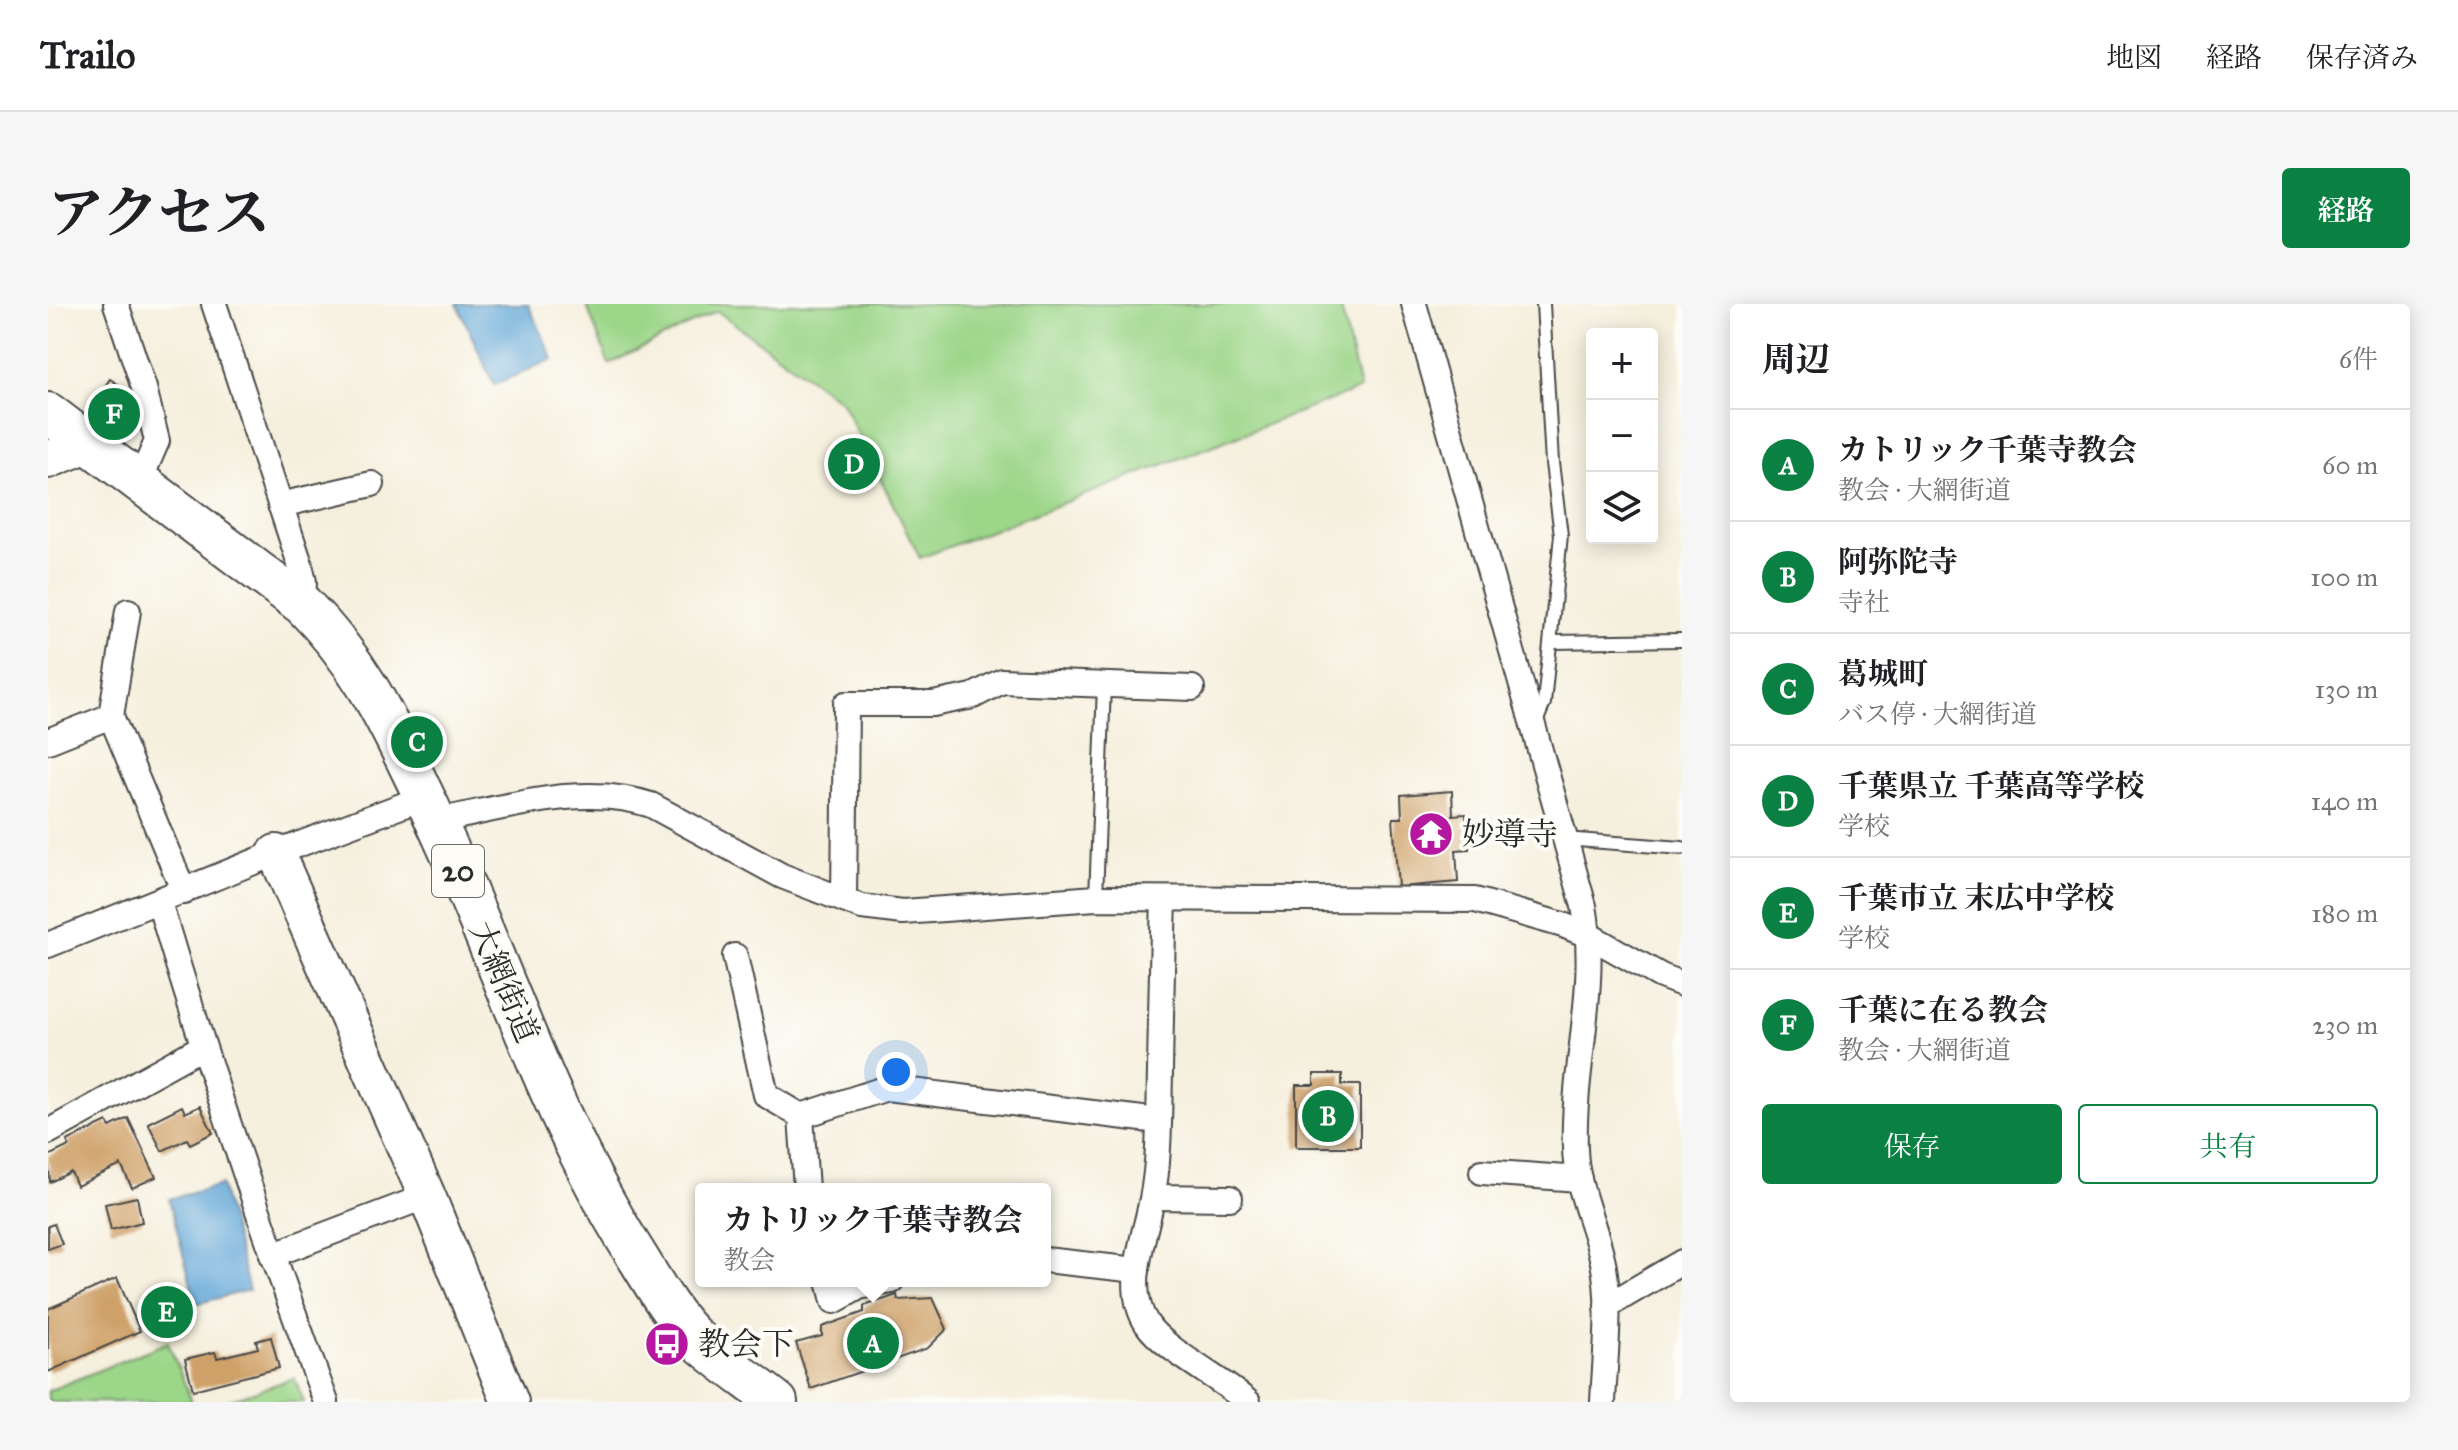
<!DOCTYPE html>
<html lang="ja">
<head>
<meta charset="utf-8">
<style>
	:root { --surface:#fff; --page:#f6f6f6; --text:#202124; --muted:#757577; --line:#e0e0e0; --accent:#0b8043 }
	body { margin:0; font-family:"IM FELL Great Primer","Noto Serif JP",serif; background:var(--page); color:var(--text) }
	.controls { position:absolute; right:24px; top:24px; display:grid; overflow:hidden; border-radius:8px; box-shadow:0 4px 20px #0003 }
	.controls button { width:72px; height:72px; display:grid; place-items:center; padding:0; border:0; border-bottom:2px solid var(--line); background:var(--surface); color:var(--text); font:40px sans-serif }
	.you { position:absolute; left:848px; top:768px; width:28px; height:28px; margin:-20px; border:6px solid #fff; border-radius:50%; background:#1a73e8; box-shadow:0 0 0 12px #1a73e833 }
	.badge { display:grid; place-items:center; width:52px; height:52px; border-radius:50%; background:var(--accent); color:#fff; font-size:26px; font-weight:700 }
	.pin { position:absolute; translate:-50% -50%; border:4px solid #fff; box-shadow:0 2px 8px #0006 }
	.popup { position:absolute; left:647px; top:879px; width:356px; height:104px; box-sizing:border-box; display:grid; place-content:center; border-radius:8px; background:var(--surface); filter:drop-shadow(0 2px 6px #0005); font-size:26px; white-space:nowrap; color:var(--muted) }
	.popup b { font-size:30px; color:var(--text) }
	.popup::after { content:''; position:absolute; left:50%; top:100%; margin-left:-16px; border:16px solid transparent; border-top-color:var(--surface) }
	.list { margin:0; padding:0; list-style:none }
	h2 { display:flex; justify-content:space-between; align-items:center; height:104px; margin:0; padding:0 32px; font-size:34px }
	h2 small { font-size:26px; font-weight:400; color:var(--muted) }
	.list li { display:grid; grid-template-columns:52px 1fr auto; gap:24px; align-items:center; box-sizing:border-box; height:112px; padding:0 32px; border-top:2px solid var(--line) }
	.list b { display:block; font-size:30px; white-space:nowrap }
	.list p { margin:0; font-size:26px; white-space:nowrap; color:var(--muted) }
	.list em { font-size:26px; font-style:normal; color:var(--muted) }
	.actions { display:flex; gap:16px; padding:24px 32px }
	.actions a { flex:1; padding:18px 0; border:2px solid var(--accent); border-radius:8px; text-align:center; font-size:28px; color:var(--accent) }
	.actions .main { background:var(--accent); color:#fff }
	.icon { flex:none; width:44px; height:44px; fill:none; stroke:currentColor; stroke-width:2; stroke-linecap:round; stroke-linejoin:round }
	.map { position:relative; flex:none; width:1634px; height:1098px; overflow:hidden; border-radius:8px }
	header { display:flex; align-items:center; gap:48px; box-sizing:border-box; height:112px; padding:0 40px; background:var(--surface); border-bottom:2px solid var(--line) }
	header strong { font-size:38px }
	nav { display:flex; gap:44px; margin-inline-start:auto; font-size:28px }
	.intro { display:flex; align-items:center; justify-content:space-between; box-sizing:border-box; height:192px; padding:0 48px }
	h1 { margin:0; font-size:56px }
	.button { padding:20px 36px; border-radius:8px; background:var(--accent); color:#fff; font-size:28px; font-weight:700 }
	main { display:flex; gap:48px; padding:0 48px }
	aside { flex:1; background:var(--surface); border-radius:8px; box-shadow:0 4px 20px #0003 }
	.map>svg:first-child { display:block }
	.green { fill:#9cd689; stroke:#64805a; stroke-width:2 }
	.water { fill:#64a7d8; stroke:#486982; stroke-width:2 }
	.building { fill:#cfa169 }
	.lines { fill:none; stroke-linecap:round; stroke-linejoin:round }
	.lane-casing { stroke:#494846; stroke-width:16 }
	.street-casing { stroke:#494846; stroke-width:28 }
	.secondary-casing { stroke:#494846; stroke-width:40 }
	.primary-casing { stroke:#494846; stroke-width:44 }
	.lane { stroke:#fff; stroke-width:12 }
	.street { stroke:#fff; stroke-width:24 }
	.secondary { stroke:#fff; stroke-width:36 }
	.primary { stroke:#fff; stroke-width:40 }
	.labels { text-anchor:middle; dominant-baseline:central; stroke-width:8; stroke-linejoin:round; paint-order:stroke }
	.shield { fill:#fdfcf7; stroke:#6a6a68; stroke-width:2 }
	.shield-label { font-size:30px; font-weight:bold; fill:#2b2b2b }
	.poi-label { font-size:32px; fill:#2b2b2b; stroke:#fdfcf7; text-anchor:start }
	.street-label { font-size:32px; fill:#2b2b2b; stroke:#fdfcf7 }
</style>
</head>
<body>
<header>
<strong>Trailo</strong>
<nav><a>地図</a><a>経路</a><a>保存済み</a></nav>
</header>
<div class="intro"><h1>アクセス</h1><a class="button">経路</a></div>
<main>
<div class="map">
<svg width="1634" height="1098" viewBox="0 0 1634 1098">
	<rect width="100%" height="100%" fill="#fdfcf7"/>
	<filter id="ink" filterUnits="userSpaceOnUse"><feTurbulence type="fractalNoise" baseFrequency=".0125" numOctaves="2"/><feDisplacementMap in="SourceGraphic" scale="16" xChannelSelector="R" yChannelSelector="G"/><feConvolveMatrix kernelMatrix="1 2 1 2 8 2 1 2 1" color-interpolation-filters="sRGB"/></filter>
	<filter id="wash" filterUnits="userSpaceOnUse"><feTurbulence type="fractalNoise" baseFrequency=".006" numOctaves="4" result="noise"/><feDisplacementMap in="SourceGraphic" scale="32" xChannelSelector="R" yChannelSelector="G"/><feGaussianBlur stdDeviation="1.8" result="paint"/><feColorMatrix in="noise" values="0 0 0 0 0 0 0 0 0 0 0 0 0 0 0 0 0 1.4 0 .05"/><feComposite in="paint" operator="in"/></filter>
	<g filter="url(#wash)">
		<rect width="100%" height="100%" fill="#f5efdd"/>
		<!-- green -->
		<g class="green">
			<path d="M 538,0 L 1292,0 L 1312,85 L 872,254 L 794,98 L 669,7 L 561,60 Z"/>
			<path d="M 120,1038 L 144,1098 L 0,1098 L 0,1087 Z"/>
			<path d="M 246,1074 L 256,1098 L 176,1098 Z"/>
		</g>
		<!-- water -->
		<g class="water">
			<path d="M 409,0 L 480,0 L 505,55 L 446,81 Z"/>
			<path d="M 173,881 L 201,986 L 148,1000 L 121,895 Z"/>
		</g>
		<g id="blocks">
			<!-- building -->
			<g class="building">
				<path d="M 62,75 L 77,85 L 75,90 L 82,95 L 87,115 L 72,139 L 37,111 Z"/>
				<path d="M 1404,487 L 1405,511 L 1418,510 L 1421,545 L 1408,546 L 1410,578 L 1350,583 L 1345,514 L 1354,514 L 1353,491 Z"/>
				<path d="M 1266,770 L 1294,770 L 1294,781 L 1312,781 L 1312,843 L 1248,843 L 1248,781 L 1266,781 Z"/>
				<path d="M 134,802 L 137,809 L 152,802 L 165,829 L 142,840 L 139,835 L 114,847 L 100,819 Z"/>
				<path d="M 80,814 L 108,873 L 84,884 L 73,861 L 29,882 L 23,868 L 2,878 L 0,852 L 21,842 L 19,837 L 59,818 L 62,823 Z"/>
				<path d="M 89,893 L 94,918 L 63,926 L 57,900 Z"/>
				<path d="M 6,920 L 14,940 L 0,945 L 0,922 Z"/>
				<path d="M 69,974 L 92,1027 L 0,1068 L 0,1005 Z"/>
				<path d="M 849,991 L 850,996 L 885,994 L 899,1025 L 880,1044 L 763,1085 L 748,1039 L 774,1032 L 774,1023 L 816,1008 L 816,1002 Z"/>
				<path d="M 223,1033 L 231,1064 L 145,1086 L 137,1055 L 167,1048 L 169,1054 L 210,1044 L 208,1037 Z"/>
			</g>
		</g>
	</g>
	<g filter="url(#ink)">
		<use href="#blocks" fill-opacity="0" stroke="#494846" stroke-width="2"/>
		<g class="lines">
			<!-- lane casing -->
			<g class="lane-casing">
				<g id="lane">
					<path d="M 1504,338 L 1634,336"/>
					<path d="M 1487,421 L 1496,399 L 1513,231 L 1504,159 L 1495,0"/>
					<path d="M 1516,535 L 1634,544"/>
					<path d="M 1048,594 L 1056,381"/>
				</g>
			</g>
			<!-- street casing -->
			<g class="street-casing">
				<g id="street">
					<path d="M 68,0 L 96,84 L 109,137 L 92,176"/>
					<path d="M 166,0 L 251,257 L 256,278 L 255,301"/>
					<path d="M 1366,0 L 1536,602 C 1551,682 1524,764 1527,845 C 1528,884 1547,920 1555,958 C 1564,1003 1557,1052 1555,1098"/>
					<path d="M 232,201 L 324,180"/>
					<path d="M 80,307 L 63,412 L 136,588"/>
					<path d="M 0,437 L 63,412"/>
					<path d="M 388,517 C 457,504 535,478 603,501 L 734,572 L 814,603 L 855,608 L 1048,594 L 1427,596 L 1515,621 L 1542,632 L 1613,672 L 1634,680"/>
					<path d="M 796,596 L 798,400 L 885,400 L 925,392 L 954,377 L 1144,384"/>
					<path d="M 1116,596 C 1114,653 1113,710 1112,767 C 1111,809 1112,854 1104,895 C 1097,933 1075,984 1099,1020 C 1114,1044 1175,1076 1200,1098"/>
					<path d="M 111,598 C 161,766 217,933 278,1098"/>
					<path d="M 0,641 L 228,549 L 377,493"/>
					<path d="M 687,652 L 718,791 L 753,812 L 758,885"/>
					<path d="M 753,812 L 839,784 L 1111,817"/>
					<path d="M 0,828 L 154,743"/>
					<path d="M 1434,868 L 1531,875"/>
					<path d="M 1105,893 L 1182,894"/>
					<path d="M 224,951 L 379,892"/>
					<path d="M 997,956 L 1089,966"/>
					<path d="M 781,977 L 786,997 L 811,983 L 844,977"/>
					<path d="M 1559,1002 L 1634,958"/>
				</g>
			</g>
			<!-- secondary casing -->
			<g class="secondary-casing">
				<g id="secondary">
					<path d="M 0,156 L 42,139"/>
					<path d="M 228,549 L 379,892 L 462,1098"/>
				</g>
			</g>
			<!-- primary casing -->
			<g class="primary-casing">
				<path id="primary" d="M 0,109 L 255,301 C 313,359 337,412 372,484 C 447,636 494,801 585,946 C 604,976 622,1010 648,1035 C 673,1058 702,1077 729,1098"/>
			</g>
			<!-- lane -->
			<use href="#lane" class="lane"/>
			<!-- street -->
			<use href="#street" class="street"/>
			<!-- secondary -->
			<use href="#secondary" class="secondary"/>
			<!-- primary -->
			<use href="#primary" class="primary"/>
		</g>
	</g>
	<!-- icons -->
	<defs>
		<g id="temple-disc" transform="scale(2.3)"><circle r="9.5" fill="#b5179e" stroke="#fdfcf7"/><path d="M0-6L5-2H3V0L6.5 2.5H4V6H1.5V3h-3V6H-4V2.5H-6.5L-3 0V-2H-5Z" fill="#fff"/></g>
		<g id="bus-disc" transform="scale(2.3)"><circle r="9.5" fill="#b5179e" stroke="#fdfcf7"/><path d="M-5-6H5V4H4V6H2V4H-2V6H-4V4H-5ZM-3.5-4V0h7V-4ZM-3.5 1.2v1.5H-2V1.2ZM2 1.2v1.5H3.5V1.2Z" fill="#fff"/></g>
	</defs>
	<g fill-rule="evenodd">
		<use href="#temple-disc" x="1383" y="530"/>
		<use href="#bus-disc" x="619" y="1040"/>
	</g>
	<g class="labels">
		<!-- shield labels -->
		<rect class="shield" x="384" y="541" width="52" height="52" rx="6"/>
		<g class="shield-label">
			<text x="410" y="567">20</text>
		</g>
		<!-- poi labels -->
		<g class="poi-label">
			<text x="1414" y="530">妙導寺</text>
			<text x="650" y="1040">教会下</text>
		</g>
		<!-- street labels -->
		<g class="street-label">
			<text transform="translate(456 678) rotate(67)">大網街道</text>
		</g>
	</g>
</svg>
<div class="controls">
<button>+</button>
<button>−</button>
<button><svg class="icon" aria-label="layers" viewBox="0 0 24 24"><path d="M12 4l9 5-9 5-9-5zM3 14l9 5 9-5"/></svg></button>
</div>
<div class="you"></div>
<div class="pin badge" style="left:825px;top:1039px">A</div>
<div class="popup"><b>カトリック千葉寺教会</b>教会</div>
<div class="pin badge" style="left:1280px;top:812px">B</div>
<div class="pin badge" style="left:369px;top:438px">C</div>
<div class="pin badge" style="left:806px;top:160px">D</div>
<div class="pin badge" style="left:119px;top:1008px">E</div>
<div class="pin badge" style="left:66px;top:110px">F</div>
</div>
<aside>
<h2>周辺<small>6件</small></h2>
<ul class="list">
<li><span class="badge">A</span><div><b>カトリック千葉寺教会</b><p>教会 · 大網街道</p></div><em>60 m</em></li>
<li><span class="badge">B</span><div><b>阿弥陀寺</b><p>寺社</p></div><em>100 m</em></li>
<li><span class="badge">C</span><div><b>葛城町</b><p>バス停 · 大網街道</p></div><em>130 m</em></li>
<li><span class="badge">D</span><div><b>千葉県立 千葉高等学校</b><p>学校</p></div><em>140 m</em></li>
<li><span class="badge">E</span><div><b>千葉市立 末広中学校</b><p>学校</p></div><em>180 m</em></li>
<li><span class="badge">F</span><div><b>千葉に在る教会</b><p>教会 · 大網街道</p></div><em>230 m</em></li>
</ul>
<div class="actions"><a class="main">保存</a><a>共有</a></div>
</aside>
</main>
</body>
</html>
